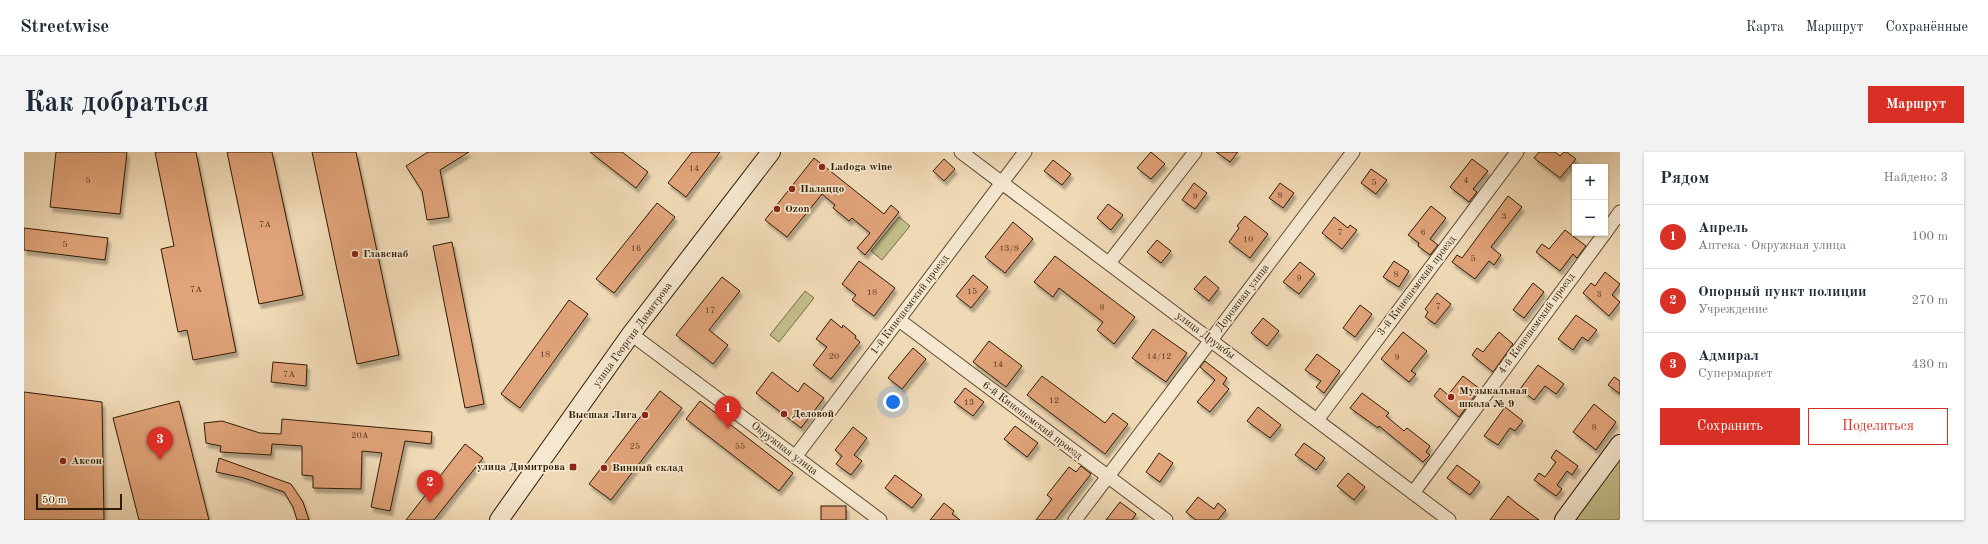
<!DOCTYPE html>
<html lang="ru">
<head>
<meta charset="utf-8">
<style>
	:root { --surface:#fff; --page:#f2f2f3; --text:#1f2937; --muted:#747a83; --line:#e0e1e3; --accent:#d93025 }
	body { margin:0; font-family:"Old Standard TT",serif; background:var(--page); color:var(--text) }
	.controls { position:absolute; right:12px; top:12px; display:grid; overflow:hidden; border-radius:0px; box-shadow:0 1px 3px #0004 }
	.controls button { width:36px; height:36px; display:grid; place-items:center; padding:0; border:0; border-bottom:1px solid var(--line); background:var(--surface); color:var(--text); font:20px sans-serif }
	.scale { position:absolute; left:12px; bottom:10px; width:86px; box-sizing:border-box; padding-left:4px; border:2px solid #2e1c04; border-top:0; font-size:11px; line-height:14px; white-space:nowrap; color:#2e1c04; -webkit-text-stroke:3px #f5e7d0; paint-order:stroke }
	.you { position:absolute; left:869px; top:250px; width:14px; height:14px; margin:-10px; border:3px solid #fff; border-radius:50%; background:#1a73e8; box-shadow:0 0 0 6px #1a73e833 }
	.badge { display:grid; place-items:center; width:26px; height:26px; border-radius:50%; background:var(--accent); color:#fff; font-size:13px; font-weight:700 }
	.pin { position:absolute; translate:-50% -33px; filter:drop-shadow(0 1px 2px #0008) }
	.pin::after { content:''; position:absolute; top:21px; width:14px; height:12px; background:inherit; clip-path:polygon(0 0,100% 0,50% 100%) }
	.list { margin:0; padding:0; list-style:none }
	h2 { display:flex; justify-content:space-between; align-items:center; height:52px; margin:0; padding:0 16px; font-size:17px }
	h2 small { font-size:13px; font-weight:400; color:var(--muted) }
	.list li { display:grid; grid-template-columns:26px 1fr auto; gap:12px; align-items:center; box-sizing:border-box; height:64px; padding:0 16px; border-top:1px solid var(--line) }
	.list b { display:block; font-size:15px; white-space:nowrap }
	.list p { margin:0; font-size:13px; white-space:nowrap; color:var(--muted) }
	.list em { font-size:13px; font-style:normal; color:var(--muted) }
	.actions { display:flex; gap:8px; padding:12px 16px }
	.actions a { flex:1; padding:9px 0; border:1px solid var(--accent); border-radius:0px; text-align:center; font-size:14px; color:var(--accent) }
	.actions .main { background:var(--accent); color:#fff }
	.map { position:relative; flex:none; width:1596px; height:368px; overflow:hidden; border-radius:0px }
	header { display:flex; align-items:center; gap:24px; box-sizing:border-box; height:56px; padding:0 20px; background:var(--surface); border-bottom:1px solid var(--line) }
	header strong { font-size:19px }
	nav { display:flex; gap:22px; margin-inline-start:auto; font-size:14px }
	.intro { display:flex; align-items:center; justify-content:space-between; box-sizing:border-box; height:96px; padding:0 24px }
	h1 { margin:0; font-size:28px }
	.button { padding:10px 18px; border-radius:0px; background:var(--accent); color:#fff; font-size:14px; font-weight:700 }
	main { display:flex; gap:24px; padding:0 24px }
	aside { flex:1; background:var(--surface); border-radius:0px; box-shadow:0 1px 3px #0004 }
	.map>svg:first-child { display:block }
	.green { fill:#c0bd89; stroke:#776c46 }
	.building { fill:#e1a379; stroke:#2e1c04; filter:url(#shadow) }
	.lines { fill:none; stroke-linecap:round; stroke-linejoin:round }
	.street-casing { stroke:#5e4c30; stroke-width:15 }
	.secondary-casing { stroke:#2e1c04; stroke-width:20 }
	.street { stroke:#f5e7d0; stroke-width:13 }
	.secondary { stroke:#f5e7d0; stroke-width:18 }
	.poi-dot { fill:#8f2418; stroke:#f5e7d0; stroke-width:1.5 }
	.labels { text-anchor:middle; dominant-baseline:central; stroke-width:3.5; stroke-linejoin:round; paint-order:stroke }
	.number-label { font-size:9px; fill:#5b3e21 }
	.poi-label { font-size:11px; font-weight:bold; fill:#2e1c04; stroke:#f5e7d0; text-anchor:start }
	.street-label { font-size:11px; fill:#2e1c04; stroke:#f5e7d0 }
</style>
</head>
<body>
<header>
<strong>Streetwise</strong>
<nav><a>Карта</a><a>Маршрут</a><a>Сохранённые</a></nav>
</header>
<div class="intro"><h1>Как добраться</h1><a class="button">Маршрут</a></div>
<main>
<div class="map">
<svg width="1596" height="368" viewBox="0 0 1596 368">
	<defs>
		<filter id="shadow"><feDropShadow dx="2.5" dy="4.5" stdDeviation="1" flood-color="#0004"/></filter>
	</defs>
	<rect width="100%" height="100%" fill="#f0dab6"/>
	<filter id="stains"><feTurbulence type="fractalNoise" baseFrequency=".005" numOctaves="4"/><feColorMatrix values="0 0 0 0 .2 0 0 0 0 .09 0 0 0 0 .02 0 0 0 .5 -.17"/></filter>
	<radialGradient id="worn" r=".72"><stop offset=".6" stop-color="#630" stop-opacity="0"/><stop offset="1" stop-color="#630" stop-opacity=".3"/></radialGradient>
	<!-- green -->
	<g class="green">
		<path d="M 875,65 L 886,74 L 858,108 L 847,99 Z"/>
		<path d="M 781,139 L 790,146 L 755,190 L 746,183 Z"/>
		<path d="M 1596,294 L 1596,365 L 1594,368 L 1541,368 Z"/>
	</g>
	<!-- building -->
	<g class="building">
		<path d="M 32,0 L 103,0 L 96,62 L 26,55 Z"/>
		<path d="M 131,0 L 172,0 L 212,200 L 169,208 L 163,178 L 154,180 L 137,97 L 150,94 Z"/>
		<path d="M 203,0 L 248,0 L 279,143 L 235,152 Z"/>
		<path d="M 288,0 L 332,0 L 375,203 L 333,212 Z"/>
		<path d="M 404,0 L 445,0 L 416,18 L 425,65 L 403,68 L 398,39 L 382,14 Z"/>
		<path d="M 566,0 L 598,0 L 624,20 L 612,36 Z"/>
		<path d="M 668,0 L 696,0 L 662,45 L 644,31 Z"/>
		<path d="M 1127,0 L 1141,12 L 1127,27 L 1113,16 Z"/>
		<path d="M 1192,0 L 1214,0 L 1206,10 Z"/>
		<path d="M 1515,0 L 1531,0 L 1536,4 L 1540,0 L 1543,0 L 1552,7 L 1536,26 L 1510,6 Z"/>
		<path d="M 790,6 L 860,62 L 867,53 L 875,60 L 841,103 L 833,96 L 846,81 L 828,66 L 825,69 L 809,56 L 811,53 L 798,42 L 763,85 L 741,68 Z"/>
		<path d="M 920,7 L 931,17 L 920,29 L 909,19 Z"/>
		<path d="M 1448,7 L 1464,19 L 1449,37 L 1453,40 L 1445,50 L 1426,35 Z"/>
		<path d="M 1029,8 L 1047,22 L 1038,33 L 1020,19 Z"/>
		<path d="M 1347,17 L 1363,28 L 1352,42 L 1337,31 Z"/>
		<path d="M 1170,31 L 1183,41 L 1171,57 L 1158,48 Z"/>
		<path d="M 1256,31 L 1270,41 L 1259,56 L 1245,46 Z"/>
		<path d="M 1484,44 L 1498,55 L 1467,95 L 1477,103 L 1470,113 L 1465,109 L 1451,127 L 1428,110 L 1433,103 L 1438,106 Z"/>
		<path d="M 633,51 L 651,65 L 590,141 L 572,127 Z"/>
		<path d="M 1084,52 L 1099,63 L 1087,78 L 1073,66 Z"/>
		<path d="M 1407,54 L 1422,66 L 1406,87 L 1414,93 L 1406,103 L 1394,94 L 1395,91 L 1384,83 Z"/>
		<path d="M 1221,64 L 1244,82 L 1226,106 L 1205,90 L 1215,76 L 1213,74 Z"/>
		<path d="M 1310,65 L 1324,76 L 1326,73 L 1333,78 L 1318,97 L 1298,81 Z"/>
		<path d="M 989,70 L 1009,87 L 981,121 L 961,105 Z"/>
		<path d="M 0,76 L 84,86 L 81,108 L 0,98 Z"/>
		<path d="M 1541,78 L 1562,94 L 1553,106 L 1549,102 L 1536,119 L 1512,100 L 1518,92 L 1525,97 Z"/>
		<path d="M 1133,88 L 1147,99 L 1137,111 L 1123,100 Z"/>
		<path d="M 428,90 L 460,252 L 441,256 L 409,94 Z"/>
		<path d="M 1031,104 L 1111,165 L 1090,192 L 1073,178 L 1079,170 L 1035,136 L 1029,145 L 1010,130 Z"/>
		<path d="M 835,109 L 871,136 L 850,164 L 828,148 L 832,143 L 818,132 Z"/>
		<path d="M 1370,109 L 1385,119 L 1375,135 L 1359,125 Z"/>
		<path d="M 1276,110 L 1291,122 L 1275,142 L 1259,130 Z"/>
		<path d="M 1581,120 L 1596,132 L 1588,143 L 1596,150 L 1585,164 L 1559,141 L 1567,131 L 1571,134 Z"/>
		<path d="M 949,123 L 964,135 L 947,156 L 932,144 Z"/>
		<path d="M 1181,124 L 1195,136 L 1185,149 L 1170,137 Z"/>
		<path d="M 698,125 L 716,139 L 685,178 L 704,193 L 689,212 L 652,183 Z"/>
		<path d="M 1509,131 L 1520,140 L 1500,166 L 1489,158 Z"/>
		<path d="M 1413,141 L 1427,152 L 1411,172 L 1401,165 L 1404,160 L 1401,157 Z"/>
		<path d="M 545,148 L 564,162 L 496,256 L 477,242 Z"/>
		<path d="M 1336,153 L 1348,162 L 1331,185 L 1319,176 Z"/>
		<path d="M 1552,163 L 1573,178 L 1564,189 L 1558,185 L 1549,198 L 1534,187 Z"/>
		<path d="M 1239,166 L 1255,179 L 1243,194 L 1227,181 Z"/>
		<path d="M 807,167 L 818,176 L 819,173 L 832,184 L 831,186 L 836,190 L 807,227 L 789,213 L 803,195 L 792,187 Z"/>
		<path d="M 1129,177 L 1163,201 L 1142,230 L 1108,206 Z"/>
		<path d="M 1379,180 L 1403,199 L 1387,219 L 1392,222 L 1385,230 L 1357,207 Z"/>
		<path d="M 1475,180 L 1489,192 L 1469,220 L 1448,203 L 1453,196 L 1459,200 Z"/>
		<path d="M 965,189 L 998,214 L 982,235 L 949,210 Z"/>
		<path d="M 889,196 L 902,207 L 878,237 L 864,226 Z"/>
		<path d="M 1293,202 L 1316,219 L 1300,241 L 1292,235 L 1297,229 L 1281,218 Z"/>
		<path d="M 1181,209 L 1203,226 L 1199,232 L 1205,237 L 1186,260 L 1173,250 L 1191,228 L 1176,215 Z"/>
		<path d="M 249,210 L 283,213 L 282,234 L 247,230 Z"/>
		<path d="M 1514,213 L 1540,232 L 1532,242 L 1521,234 L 1510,248 L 1496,237 Z"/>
		<path d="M 748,220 L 774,240 L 780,231 L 800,246 L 777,276 L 732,241 Z"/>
		<path d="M 1018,224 L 1081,271 L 1089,261 L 1104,272 L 1081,302 L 1003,243 Z"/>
		<path d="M 1439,224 L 1456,237 L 1435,265 L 1410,244 L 1416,236 L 1424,243 Z"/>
		<path d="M 1590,225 L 1596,229 L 1596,242 L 1584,233 Z"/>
		<path d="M 941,236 L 960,250 L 949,264 L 930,250 Z"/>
		<path d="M 636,239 L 658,256 L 587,348 L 565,332 Z"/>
		<path d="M 0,240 L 78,250 L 80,368 L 0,368 Z"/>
		<path d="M 1338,241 L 1365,261 L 1362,264 L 1380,279 L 1383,276 L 1406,294 L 1402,300 L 1406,303 L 1399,310 L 1355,274 L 1354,276 L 1326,256 Z"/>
		<path d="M 155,249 L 185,368 L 115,368 L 89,266 Z"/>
		<path d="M 676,249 L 769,321 L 755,339 L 662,267 Z"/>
		<path d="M 1570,252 L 1592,270 L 1572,298 L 1549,280 Z"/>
		<path d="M 1234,255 L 1257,273 L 1246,286 L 1223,269 Z"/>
		<path d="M 1481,255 L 1499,269 L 1491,279 L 1486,276 L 1474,293 L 1460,284 Z"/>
		<path d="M 258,267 L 408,280 L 407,292 L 381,289 L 366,359 L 347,355 L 358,301 L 338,299 L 337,337 L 289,336 L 289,324 L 278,323 L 278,294 L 248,292 L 247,303 L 196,300 L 197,294 L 182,291 L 180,271 L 198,269 L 236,281 L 257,282 Z"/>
		<path d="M 991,274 L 1014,291 L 1003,305 L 980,287 Z"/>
		<path d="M 829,275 L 843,286 L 830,303 L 838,309 L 827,323 L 812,312 L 818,304 L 811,298 Z"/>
		<path d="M 1280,291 L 1301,306 L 1292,318 L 1271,303 Z"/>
		<path d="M 441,292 L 459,306 L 410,368 L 382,368 Z"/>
		<path d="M 1532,298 L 1554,314 L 1548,323 L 1543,319 L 1533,333 L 1538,337 L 1532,344 L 1510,328 L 1515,321 L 1521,325 L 1532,310 L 1527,306 Z"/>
		<path d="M 1135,301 L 1149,311 L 1136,330 L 1122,320 Z"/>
		<path d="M 195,306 L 267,332 L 279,350 L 285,368 L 273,368 L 269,355 L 260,340 L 220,326 L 192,320 Z"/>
		<path d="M 1433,313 L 1456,330 L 1446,343 L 1423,326 Z"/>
		<path d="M 1057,314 L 1067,322 L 1031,368 L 1012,368 L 1028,347 L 1023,343 L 1045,315 L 1052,320 Z"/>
		<path d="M 1324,321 L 1341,335 L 1330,348 L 1313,334 Z"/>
		<path d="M 871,323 L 898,343 L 888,356 L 861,336 Z"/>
		<path d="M 1484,344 L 1492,351 L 1515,368 L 1466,368 Z"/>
		<path d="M 1174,345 L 1190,357 L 1194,351 L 1202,358 L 1194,368 L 1172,368 L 1162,360 Z"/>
		<path d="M 1096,350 L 1112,362 L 1108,368 L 1082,368 Z"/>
		<path d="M 920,351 L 930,359 L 928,362 L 936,368 L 906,368 Z"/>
		<rect x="797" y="354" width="25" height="14"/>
	</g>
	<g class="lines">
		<!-- street casing -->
		<g class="street-casing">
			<g id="street">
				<path d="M 937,0 L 1425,368"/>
				<path d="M 1581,81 L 1596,60"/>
				<path d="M 1085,111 L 1171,0"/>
				<path d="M 875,168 L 1142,368"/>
				<path d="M 607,182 L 856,368"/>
				<path d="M 1293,268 L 1493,0"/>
				<path d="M 771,305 L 1001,0"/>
				<path d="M 1389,341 L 1581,81"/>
				<path d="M 1051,368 L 1329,0"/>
			</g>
		</g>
		<!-- secondary casing -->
		<g class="secondary-casing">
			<g id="secondary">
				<path d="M 475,368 L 607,182 L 747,0"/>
				<path d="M 1540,368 L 1596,292"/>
			</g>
		</g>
		<!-- street -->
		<use href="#street" class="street"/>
		<!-- secondary -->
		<use href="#secondary" class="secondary"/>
	</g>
	<!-- markers -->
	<g class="poi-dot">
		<circle cx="798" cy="15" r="4"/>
		<circle cx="768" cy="37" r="4"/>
		<circle cx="753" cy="57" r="4"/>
		<circle cx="331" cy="102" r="4"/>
		<circle cx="1427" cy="245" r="4"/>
		<circle cx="760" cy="262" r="4"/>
		<circle cx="621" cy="263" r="4"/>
		<circle cx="39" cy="309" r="4"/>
		<rect x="545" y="311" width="8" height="8" rx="2"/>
		<circle cx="580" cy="316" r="4"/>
	</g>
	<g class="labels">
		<!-- number labels -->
		<g class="number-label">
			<text x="670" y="16">14</text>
			<text x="64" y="28">5</text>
			<text x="1442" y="28">4</text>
			<text x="1350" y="30">5</text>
			<text x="1256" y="43">8</text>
			<text x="1171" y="44">9</text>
			<text x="1480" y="64">3</text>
			<text x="241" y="72">7А</text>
			<text x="1316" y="80">7</text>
			<text x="1399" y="80">6</text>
			<text x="1224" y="87">10</text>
			<text x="41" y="92">5</text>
			<text x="612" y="96">16</text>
			<text x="985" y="96">13/8</text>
			<text x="1449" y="106">5</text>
			<text x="1372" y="122">8</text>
			<text x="1275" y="126">9</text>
			<text x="172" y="137">7А</text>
			<text x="948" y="139">15</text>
			<text x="848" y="140">18</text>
			<text x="1575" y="142">3</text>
			<text x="1414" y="154">7</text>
			<text x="1078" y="155">8</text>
			<text x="686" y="158">17</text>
			<text x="521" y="202">18</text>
			<text x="810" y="204">20</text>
			<text x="1135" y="204">14/12</text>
			<text x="1373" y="205">9</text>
			<text x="974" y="212">14</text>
			<text x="265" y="222">7А</text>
			<text x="1030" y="248">12</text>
			<text x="945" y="250">13</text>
			<text x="1570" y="275">8</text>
			<text x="336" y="283">20А</text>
			<text x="611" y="294">25</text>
			<text x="716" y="294">55</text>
		</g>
		<!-- poi labels -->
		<g class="poi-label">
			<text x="806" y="15">Ladoga wine</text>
			<text x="776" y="37">Палаццо</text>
			<text x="761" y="57">Ozon</text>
			<text x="339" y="102">Главснаб</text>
			<text x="1435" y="239">Музыкальная<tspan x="1435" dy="13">школа № 9</tspan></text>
			<text x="768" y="262">Деловой</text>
			<text x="613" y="263" text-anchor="end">Высшая Лига</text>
			<text x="47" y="309">Аксон</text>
			<text x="541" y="315" text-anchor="end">улица Димитрова</text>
			<text x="588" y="316">Винный склад</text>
		</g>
		<!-- street labels -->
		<g class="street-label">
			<text transform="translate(1393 134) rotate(-53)">3-й Кинешемский проезд</text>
			<text transform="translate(1219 146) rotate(-53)">Дорожная улица</text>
			<text transform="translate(886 153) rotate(-53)">1-й Кинешемский проезд</text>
			<text transform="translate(1513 172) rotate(-54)">4-й Кинешемский проезд</text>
			<text transform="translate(609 183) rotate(-54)">улица Георгия Димитрова</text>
			<text transform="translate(1181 184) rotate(37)">улица Дружбы</text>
			<text transform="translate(1008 269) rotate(37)">6-й Кинешемский проезд</text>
			<text transform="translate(760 297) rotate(37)">Окружная улица</text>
		</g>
	</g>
	<rect width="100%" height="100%" filter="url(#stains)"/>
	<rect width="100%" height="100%" fill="url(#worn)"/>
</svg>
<div class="controls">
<button>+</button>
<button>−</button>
</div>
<div class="scale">50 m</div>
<div class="you"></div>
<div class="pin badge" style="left:704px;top:277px">1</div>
<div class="pin badge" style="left:406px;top:351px">2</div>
<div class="pin badge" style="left:136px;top:308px">3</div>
</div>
<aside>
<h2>Рядом<small>Найдено: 3</small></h2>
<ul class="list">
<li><span class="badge">1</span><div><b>Апрель</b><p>Аптека · Окружная улица</p></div><em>100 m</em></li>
<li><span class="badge">2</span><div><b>Опорный пункт полиции</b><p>Учреждение</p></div><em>270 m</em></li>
<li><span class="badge">3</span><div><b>Адмирал</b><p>Супермаркет</p></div><em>430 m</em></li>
</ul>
<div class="actions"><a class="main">Сохранить</a><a>Поделиться</a></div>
</aside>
</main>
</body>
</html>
